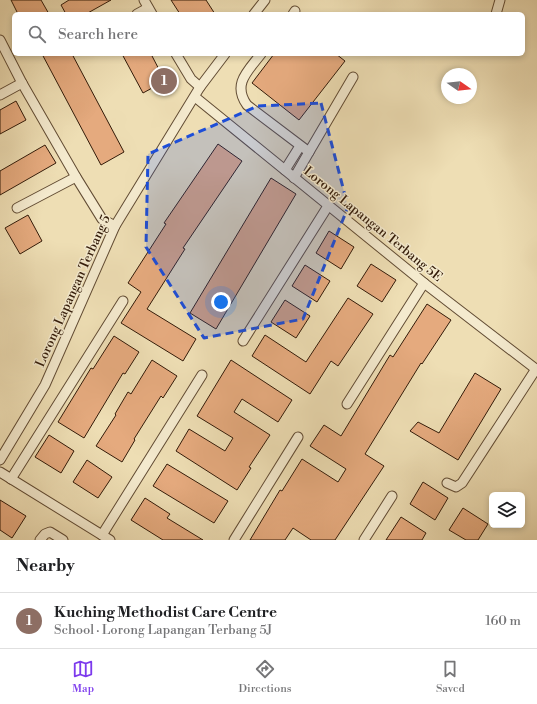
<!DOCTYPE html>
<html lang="en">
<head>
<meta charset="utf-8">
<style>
	:root { --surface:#fff; --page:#f2f2f2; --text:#202124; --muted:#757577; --line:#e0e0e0; --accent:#7c3aed }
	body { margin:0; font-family:"Libre Bodoni",serif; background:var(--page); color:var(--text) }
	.controls { position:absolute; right:12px; bottom:12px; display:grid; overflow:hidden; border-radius:6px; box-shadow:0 2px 6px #0003 }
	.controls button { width:36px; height:36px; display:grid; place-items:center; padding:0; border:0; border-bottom:1px solid var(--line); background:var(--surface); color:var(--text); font:20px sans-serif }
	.compass { position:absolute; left:441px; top:68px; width:36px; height:36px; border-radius:50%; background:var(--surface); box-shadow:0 2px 6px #0003; rotate:104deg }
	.you { position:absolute; left:221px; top:302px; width:14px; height:14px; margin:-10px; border:3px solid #fff; border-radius:50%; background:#1a73e8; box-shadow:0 0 0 6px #1a73e833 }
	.badge { display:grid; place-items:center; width:26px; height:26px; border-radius:50%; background:var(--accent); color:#fff; font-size:13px; font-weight:700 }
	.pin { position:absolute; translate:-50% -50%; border:2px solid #fff; box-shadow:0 1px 4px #0006 }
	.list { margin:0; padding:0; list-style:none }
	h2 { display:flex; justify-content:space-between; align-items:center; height:52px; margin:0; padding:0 16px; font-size:17px }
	h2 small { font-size:13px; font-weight:400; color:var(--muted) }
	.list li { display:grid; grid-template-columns:26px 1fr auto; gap:12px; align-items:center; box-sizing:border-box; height:56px; padding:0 16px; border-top:1px solid var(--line) }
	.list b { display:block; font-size:15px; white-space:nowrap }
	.list p { margin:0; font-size:13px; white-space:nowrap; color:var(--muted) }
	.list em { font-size:13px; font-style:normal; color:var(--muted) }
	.icon { flex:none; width:22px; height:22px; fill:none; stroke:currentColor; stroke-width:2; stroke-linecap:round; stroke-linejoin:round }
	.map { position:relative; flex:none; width:537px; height:540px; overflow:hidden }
	.search { position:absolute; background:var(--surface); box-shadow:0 2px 6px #0003; left:12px; right:12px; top:12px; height:44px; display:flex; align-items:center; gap:10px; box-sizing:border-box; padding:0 14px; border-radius:6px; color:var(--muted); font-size:15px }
	.sheet { height:108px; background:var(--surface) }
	nav { display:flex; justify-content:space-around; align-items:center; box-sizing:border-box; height:56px; border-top:1px solid var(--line); background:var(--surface); font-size:11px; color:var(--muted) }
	nav a { display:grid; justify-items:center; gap:2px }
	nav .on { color:var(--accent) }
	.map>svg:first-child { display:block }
	.building { fill:#e5aa7e; stroke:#331b09 }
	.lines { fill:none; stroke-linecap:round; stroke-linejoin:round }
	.minor-casing { stroke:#624c34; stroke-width:11 }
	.minor { stroke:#f4eace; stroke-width:9 }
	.marked { fill:#1d4ed8; fill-opacity:0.2; stroke:#1d4ed8; stroke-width:3; stroke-dasharray:8 5; stroke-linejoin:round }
	.labels { text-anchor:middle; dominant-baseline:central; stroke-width:3; stroke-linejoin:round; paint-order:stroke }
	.street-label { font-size:13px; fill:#331b09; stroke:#f4eace }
</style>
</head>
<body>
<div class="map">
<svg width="537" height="540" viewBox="0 0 537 540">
	<rect width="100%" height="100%" fill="#eedeb4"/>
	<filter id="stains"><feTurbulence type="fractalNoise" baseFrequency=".005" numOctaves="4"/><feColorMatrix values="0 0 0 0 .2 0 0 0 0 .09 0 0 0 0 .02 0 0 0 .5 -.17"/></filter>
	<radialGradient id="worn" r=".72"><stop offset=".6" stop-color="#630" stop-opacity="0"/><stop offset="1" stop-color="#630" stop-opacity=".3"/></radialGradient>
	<!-- building -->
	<g class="building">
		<path d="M 11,0 L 41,0 L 49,14 L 18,14 Z"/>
		<path d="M 69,0 L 111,0 L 86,14 L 66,14 L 61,5 Z"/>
		<path d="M 171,0 L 206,0 L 215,14 L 180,14 Z"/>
		<path d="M 42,54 L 72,54 L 124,152 L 101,165 Z"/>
		<path d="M 122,54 L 151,54 L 165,81 L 143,93 Z"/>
		<path d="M 274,54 L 336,54 L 345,61 L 299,120 L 252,83 Z"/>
		<path d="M 16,101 L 26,120 L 0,134 L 0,110 Z"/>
		<path d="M 218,144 L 242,161 L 183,248 L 185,249 L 147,309 L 196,339 L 183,361 L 121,323 L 141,292 L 128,283 L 166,224 L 164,223 Z"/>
		<path d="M 45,145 L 56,163 L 0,195 L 0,171 Z"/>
		<path d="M 271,178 L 296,194 L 216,329 L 190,313 Z"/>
		<path d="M 28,215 L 42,241 L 20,254 L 5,228 Z"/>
		<path d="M 329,231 L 354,247 L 341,269 L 316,253 Z"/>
		<path d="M 371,264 L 396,280 L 382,302 L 357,286 Z"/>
		<path d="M 305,265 L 330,281 L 317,302 L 292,286 Z"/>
		<path d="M 348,298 L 373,314 L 338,366 L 331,361 L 310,394 L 252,356 L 265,335 L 306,362 Z"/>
		<path d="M 285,300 L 310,316 L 296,338 L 271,322 Z"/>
		<path d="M 427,304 L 451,320 L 422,364 L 421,363 L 365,454 L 384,466 L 335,540 L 311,540 L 293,528 L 285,540 L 250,540 L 280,490 L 282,491 L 302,459 L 338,482 L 346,469 L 310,446 L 324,425 L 341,436 L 390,355 L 393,357 Z"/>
		<path d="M 114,336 L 139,352 L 125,374 L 123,373 L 84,438 L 58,422 L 91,368 L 93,369 Z"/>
		<path d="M 152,360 L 177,376 L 163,398 L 161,396 L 134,439 L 135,440 L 122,462 L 96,446 L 116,415 L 115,414 L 128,392 L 131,394 Z"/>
		<path d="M 231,360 L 292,400 L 278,422 L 242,399 L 234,412 L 270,435 L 249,467 L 251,468 L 237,490 L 176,451 L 189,429 L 225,451 L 233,438 L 197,416 Z"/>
		<path d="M 475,373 L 501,389 L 458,460 L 410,431 L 418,422 L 439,433 Z"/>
		<path d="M 49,435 L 74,451 L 61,473 L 35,457 Z"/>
		<path d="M 87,460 L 112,477 L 98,498 L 73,482 Z"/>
		<path d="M 167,464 L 228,501 L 214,523 L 153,486 Z"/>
		<path d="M 423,482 L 448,498 L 435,520 L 410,504 Z"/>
		<path d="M 145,498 L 170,514 L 167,518 L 203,540 L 163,540 L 131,520 Z"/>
		<path d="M 0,500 L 26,516 L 12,538 L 0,530 Z"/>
		<path d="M 463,508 L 488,524 L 478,540 L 466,540 L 449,530 Z"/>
		<path d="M 401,517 L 426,533 L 422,540 L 386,540 Z"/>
	</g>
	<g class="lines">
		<!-- minor casing -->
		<g class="minor-casing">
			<g id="minor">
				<path d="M 144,0 L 152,14"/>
				<path d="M 137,14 L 148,8"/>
				<path d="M 254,14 L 265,0"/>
				<path d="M 293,14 L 295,11"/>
				<path d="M 496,14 L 500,0"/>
				<path d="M 0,40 L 22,83 L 76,177 L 102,219 L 115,226"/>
				<path d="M 176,54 L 191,79 L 200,87"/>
				<path d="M 261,54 C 248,71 232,84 247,105 L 309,152 L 353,77"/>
				<path d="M 0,95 L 22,83"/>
				<path d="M 195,97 L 424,283 L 537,370"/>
				<path d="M 285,170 L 300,146"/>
				<path d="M 294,178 L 309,152"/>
				<path d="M 17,208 L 76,177"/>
				<path d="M 243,341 L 328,206"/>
				<path d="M 347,404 L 424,283"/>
				<path d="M 0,460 L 45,385 L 115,226 L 200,87 L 225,54"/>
				<path d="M 0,472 L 110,540"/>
				<path d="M 11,479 L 123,301"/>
				<path d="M 447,483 L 456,487 L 462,483 L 536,369"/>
				<path d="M 102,535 L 202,375"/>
				<path d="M 40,540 L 45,534 L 50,532 L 63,540"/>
				<path d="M 234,540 L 298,437"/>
				<path d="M 364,540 L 392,496"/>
			</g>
		</g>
		<!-- minor -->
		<use href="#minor" class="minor"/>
	</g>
	<!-- marked area -->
	<path class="marked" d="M 321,103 L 348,207 L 303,319 L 204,338 L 146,247 L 148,154 L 258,106 Z"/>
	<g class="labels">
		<!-- street labels -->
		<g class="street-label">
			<text transform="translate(373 224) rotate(39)">Lorong Lapangan Terbang 5E</text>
			<text transform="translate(73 291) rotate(-66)">Lorong Lapangan Terbang 5</text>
		</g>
	</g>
	<rect width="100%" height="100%" filter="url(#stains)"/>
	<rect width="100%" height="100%" fill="url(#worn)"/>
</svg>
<div class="controls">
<button><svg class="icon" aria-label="layers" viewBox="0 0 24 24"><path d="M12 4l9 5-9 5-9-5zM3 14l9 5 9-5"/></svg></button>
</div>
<svg class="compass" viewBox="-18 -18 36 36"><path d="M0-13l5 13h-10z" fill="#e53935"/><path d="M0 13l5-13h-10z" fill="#757577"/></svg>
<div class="you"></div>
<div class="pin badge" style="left:164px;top:81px;background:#8d6e63">1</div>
<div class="search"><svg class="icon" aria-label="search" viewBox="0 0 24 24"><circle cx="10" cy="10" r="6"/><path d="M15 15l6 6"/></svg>Search here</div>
</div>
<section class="sheet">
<h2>Nearby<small></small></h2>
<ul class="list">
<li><span class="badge" style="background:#8d6e63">1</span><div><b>Kuching Methodist Care Centre</b><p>School · Lorong Lapangan Terbang 5J</p></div><em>160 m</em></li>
</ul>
</section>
<nav>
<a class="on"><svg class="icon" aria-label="map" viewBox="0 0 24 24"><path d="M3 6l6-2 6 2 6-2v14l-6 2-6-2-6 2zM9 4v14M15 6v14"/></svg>Map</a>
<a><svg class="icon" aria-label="directions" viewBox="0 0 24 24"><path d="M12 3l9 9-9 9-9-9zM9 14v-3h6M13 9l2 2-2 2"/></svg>Directions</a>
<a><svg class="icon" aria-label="saved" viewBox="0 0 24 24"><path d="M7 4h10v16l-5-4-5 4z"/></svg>Saved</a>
</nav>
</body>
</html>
